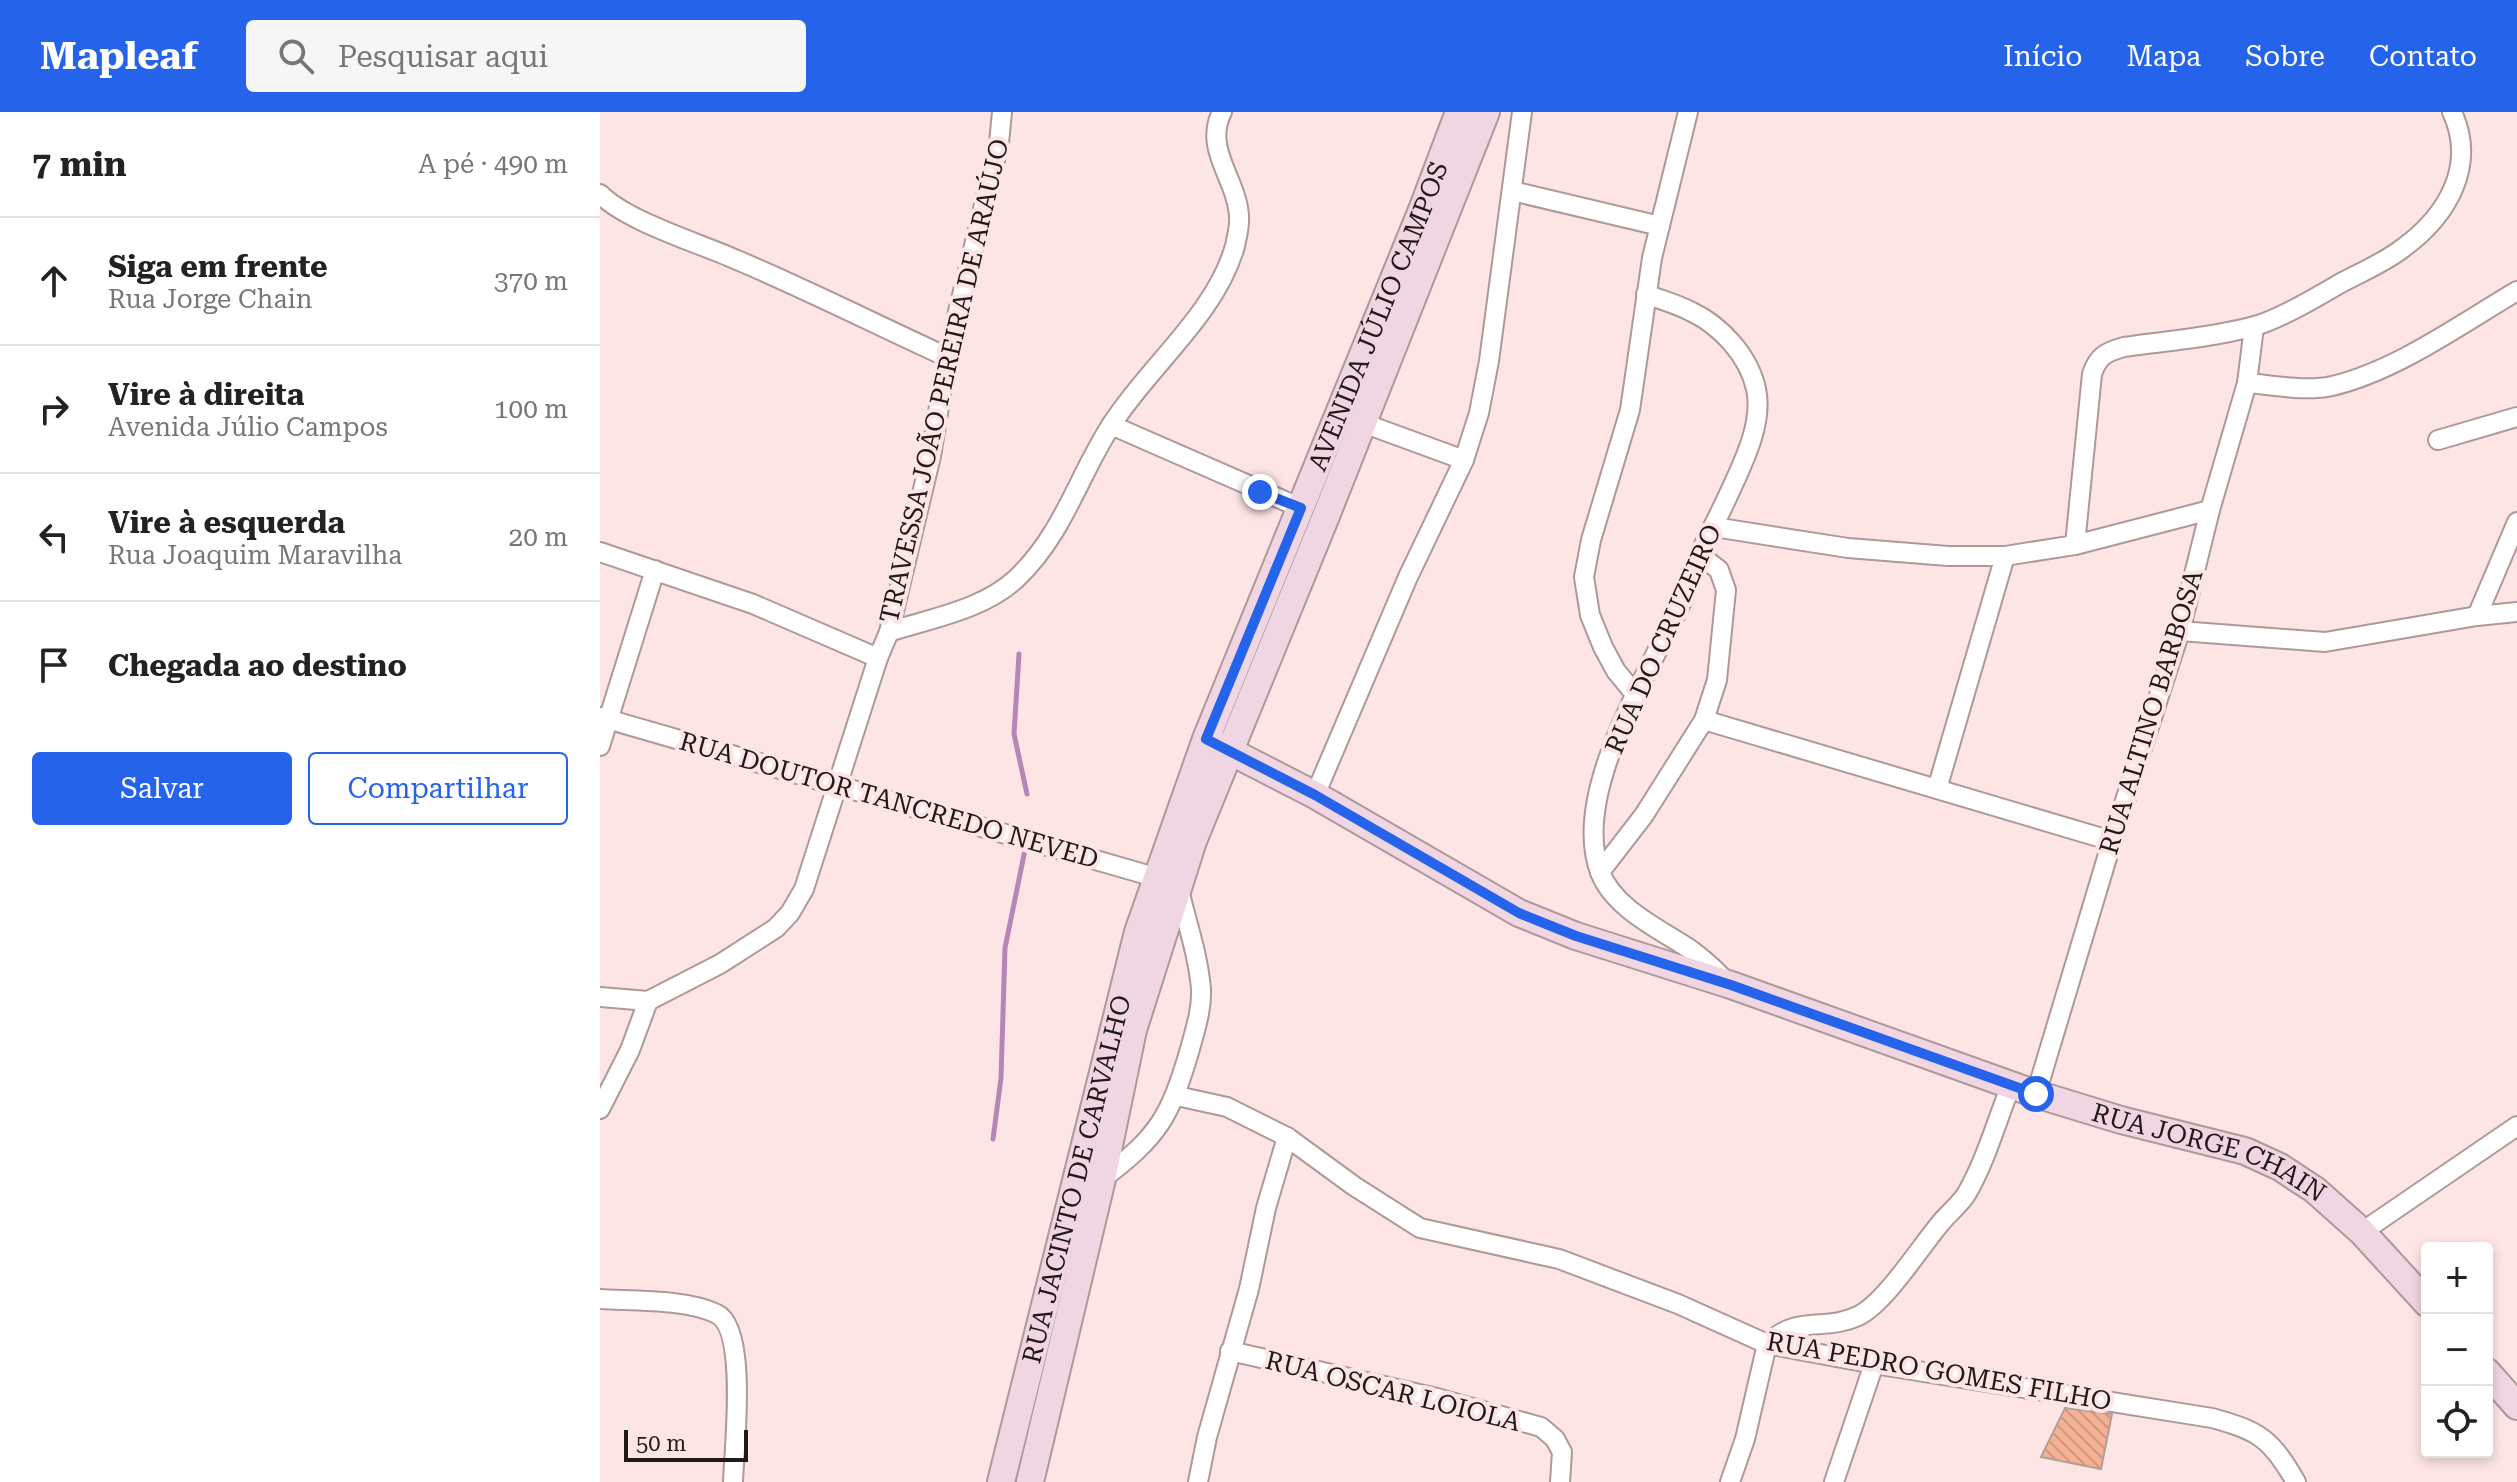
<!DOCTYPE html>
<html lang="pt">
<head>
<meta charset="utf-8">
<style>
	:root { --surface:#fff; --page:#f6f6f6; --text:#222; --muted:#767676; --line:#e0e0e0; --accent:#2563eb }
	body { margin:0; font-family:"Roboto Serif",serif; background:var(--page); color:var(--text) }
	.controls { position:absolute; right:24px; bottom:24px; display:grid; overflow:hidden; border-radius:8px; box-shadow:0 4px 12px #0003 }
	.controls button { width:72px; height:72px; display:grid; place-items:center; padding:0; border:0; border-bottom:2px solid var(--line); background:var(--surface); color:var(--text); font:40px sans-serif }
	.scale { position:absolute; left:24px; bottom:20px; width:124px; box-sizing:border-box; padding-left:8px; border:4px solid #211919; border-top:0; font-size:22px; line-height:28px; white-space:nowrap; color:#211919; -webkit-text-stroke:6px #fee5e5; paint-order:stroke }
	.stop { position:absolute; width:24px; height:24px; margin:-18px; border:6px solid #2563eb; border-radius:50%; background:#fff }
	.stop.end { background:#2563eb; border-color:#fff; box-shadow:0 2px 8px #0008 }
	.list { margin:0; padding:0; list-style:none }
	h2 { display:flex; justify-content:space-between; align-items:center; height:104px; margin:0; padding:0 32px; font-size:34px }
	h2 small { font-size:26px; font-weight:400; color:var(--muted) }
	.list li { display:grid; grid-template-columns:52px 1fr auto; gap:24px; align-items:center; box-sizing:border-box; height:128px; padding:0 32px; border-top:2px solid var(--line) }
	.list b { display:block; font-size:30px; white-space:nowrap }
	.list p { margin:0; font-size:26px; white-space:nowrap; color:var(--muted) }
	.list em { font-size:26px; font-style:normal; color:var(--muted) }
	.actions { display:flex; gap:16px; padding:24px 32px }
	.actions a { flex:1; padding:18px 0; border:2px solid var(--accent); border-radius:8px; text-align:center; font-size:28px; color:var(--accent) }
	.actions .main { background:var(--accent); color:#fff }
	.icon { flex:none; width:44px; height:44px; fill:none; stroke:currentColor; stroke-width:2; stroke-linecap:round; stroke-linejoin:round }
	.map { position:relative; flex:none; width:1917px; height:1370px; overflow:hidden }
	header { display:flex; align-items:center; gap:48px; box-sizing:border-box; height:112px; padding:0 40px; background:var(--accent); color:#fff }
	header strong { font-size:38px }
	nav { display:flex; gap:44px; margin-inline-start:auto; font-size:28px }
	.search { width:560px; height:72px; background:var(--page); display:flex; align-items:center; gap:20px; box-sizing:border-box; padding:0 28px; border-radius:8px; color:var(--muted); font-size:30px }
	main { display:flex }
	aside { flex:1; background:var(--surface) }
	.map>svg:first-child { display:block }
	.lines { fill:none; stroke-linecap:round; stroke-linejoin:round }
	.stream { stroke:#b786b6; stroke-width:5 }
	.building { fill:url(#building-back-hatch); stroke:#b49f97; stroke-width:2 }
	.street-casing { stroke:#af9898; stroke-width:22 }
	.secondary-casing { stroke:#af9898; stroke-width:30 }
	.street { stroke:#fff; stroke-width:18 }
	.secondary { stroke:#f0d6e2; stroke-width:26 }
	.route { stroke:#2563eb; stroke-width:10 }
	.labels { text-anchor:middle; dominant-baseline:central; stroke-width:8; stroke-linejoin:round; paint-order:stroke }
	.street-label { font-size:26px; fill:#211919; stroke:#fee5e5 }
</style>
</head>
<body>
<header>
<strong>Mapleaf</strong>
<div class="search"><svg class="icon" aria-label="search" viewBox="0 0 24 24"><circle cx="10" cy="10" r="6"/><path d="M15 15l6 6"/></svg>Pesquisar aqui</div>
<nav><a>Início</a><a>Mapa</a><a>Sobre</a><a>Contato</a></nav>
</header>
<main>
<aside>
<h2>7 min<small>A pé · 490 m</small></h2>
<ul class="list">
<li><svg class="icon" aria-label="ahead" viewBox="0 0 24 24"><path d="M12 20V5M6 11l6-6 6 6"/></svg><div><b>Siga em frente</b><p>Rua Jorge Chain</p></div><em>370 m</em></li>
<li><svg class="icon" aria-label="right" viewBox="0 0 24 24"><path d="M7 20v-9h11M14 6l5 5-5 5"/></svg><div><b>Vire à direita</b><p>Avenida Júlio Campos</p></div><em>100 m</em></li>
<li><svg class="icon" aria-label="left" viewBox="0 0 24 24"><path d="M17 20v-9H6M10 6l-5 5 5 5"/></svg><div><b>Vire à esquerda</b><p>Rua Joaquim Maravilha</p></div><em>20 m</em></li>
<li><svg class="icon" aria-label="arrive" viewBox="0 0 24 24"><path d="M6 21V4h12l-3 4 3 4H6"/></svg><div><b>Chegada ao destino</b></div></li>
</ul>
<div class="actions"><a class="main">Salvar</a><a>Compartilhar</a></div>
</aside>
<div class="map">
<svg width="1917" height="1370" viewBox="0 0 1917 1370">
	<defs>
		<pattern id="building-back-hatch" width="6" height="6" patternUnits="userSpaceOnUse" patternTransform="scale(2)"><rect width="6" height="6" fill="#f4b194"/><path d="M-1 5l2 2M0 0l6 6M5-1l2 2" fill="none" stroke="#d1987f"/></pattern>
	</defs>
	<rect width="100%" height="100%" fill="#fee5e5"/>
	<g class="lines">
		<!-- stream -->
		<g class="stream">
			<path d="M 419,542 L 414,622 L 427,682"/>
			<path d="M 393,1027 L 401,966 L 405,836 L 426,733"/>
		</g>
	</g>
	<!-- building -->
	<path class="building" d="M 1465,1296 L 1512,1302 L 1501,1357 L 1441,1345 Z"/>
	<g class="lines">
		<!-- street casing -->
		<g class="street-casing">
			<g id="street">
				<path d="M 912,79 L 1060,114"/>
				<path d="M 0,82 C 28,110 99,131 137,148 C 208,178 277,213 347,245"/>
				<path d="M 1046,182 C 1061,188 1077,192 1092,200 C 1121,214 1149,244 1156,277 C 1164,312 1141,355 1127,386 C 1118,405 1109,423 1100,441 C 1093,456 1089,472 1083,487 C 1051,558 970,681 1000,760 C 1014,797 1060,817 1091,838 C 1102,846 1113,856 1123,866"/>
				<path d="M 1647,271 C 1674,273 1705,280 1732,274 C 1796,259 1861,212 1917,179"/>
				<path d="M 763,311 L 864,348"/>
				<path d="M 511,313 L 701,396"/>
				<path d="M 1838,328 L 1917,305"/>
				<path d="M 1114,415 L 1248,436 L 1348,444 L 1405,444 L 1475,433 L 1610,398"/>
				<path d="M 1475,433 L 1492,262 C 1498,244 1506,240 1524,235 C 1566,229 1609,226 1651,215 C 1676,209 1715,186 1739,172 C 1759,161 1784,151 1803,136 C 1847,104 1877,54 1852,0"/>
				<path d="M 0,440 L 153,492 L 278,546"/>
				<path d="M 1877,504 L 1917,410"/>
				<path d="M 1580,519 L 1725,530 L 1877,504 L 1917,500"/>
				<path d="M 289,520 C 332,506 383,498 417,466 C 464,421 478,364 512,312 C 550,253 616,202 635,134 C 637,125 640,113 639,104 C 637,67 603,37 622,0"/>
				<path d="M 1035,582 L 1016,559 L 1003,535 L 990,503 L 984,465 L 991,428 L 1030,298 L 1052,146 L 1088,0"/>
				<path d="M 0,605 L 558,766 L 578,774 C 586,808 598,842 601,877 C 602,898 595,918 590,937 C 570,1005 559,1024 502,1067"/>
				<path d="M 1104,608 L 1512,729"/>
				<path d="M 0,634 L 55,458"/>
				<path d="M 1337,677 L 1405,444"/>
				<path d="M 715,683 L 808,465 L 864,348 L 879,301 L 889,249 L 922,0"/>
				<path d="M 1000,760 L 1044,703 L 1104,608 L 1117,568 L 1126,478 L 1119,458 L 1100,443"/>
				<path d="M 0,885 L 48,889 L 120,852 L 176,816 L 190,801 L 204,777 L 278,546 L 289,520 L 331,344 L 347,245 L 399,31 L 402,0"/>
				<path d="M 1436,982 L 1512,729 L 1580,519 L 1610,398 L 1647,271 L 1654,215"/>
				<path d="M 577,984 L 627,995 L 687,1025 L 754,1074 L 820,1116 L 959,1147 L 1078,1192 L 1167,1232 L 1274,1252 L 1612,1306 C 1660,1319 1671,1327 1696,1370"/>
				<path d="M 0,997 L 30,938 L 48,889"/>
				<path d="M 1762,1120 L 1917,1014"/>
				<path d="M 0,1187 C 34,1189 87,1187 117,1202 C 148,1217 134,1337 133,1370"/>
				<path d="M 630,1239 L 837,1286 L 941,1315 L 955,1327 L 962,1340 L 960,1370"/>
				<path d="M 598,1370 L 607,1325 L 649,1177 L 666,1096 L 687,1025"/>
				<path d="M 1130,1370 L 1145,1327 L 1167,1232 C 1198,1202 1224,1220 1258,1204 C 1284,1192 1319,1137 1339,1113 C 1347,1102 1360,1093 1367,1081 C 1386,1048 1397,1008 1411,973"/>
				<path d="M 1234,1370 L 1274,1252"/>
			</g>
		</g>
		<!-- secondary casing -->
		<g class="secondary-casing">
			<g id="secondary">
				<path id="s1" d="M 616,632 L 715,683 L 919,801 L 976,824 L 1131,873 L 1436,982 L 1521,1008 L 1645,1039 L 1680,1055 L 1715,1078 L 1762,1120 L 1827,1191"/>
				<path d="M 1887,1260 L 1917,1294"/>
				<path id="s2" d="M 401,1370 L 538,820 L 606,627 L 822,98 L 859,0"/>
				<path d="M 430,1370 L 502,1067 L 533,918 L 593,729 L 726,404 L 886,0"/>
			</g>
		</g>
		<!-- street -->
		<use href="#street" class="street"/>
		<!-- secondary -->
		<use href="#secondary" class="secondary"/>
	</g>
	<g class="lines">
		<!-- route -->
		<path class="route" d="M 660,380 L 701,396 L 606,627 L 715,683 L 919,801 L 976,824 L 1131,873 L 1436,982"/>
	</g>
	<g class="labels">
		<!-- street labels -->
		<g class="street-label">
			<text stroke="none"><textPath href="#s2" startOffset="1228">AVENIDA JÚLIO CAMPOS</textPath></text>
			<text transform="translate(344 269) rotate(-77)">TRAVESSA JOÃO PEREIRA DE ARAÚJO</text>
			<text transform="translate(1063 527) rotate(-66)">RUA DO CRUZEIRO</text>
			<text transform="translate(1551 600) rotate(-73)">RUA ALTINO BARBOSA</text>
			<text transform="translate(289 688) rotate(16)">RUA DOUTOR TANCREDO NEVED</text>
			<text stroke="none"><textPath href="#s1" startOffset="1078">RUA JORGE CHAIN</textPath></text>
			<text stroke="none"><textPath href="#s2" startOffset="312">RUA JACINTO DE CARVALHO</textPath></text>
			<text transform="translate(1339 1259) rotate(10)">RUA PEDRO GOMES FILHO</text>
			<text transform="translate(793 1279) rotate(14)">RUA OSCAR LOIOLA</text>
		</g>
	</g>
</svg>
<div class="controls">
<button>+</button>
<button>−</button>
<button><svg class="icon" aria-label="locate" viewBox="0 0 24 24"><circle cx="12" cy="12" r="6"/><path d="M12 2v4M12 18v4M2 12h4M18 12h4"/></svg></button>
</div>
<div class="scale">50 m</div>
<div class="stop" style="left:1436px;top:982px"></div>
<div class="stop end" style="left:660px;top:380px"></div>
</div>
</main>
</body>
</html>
